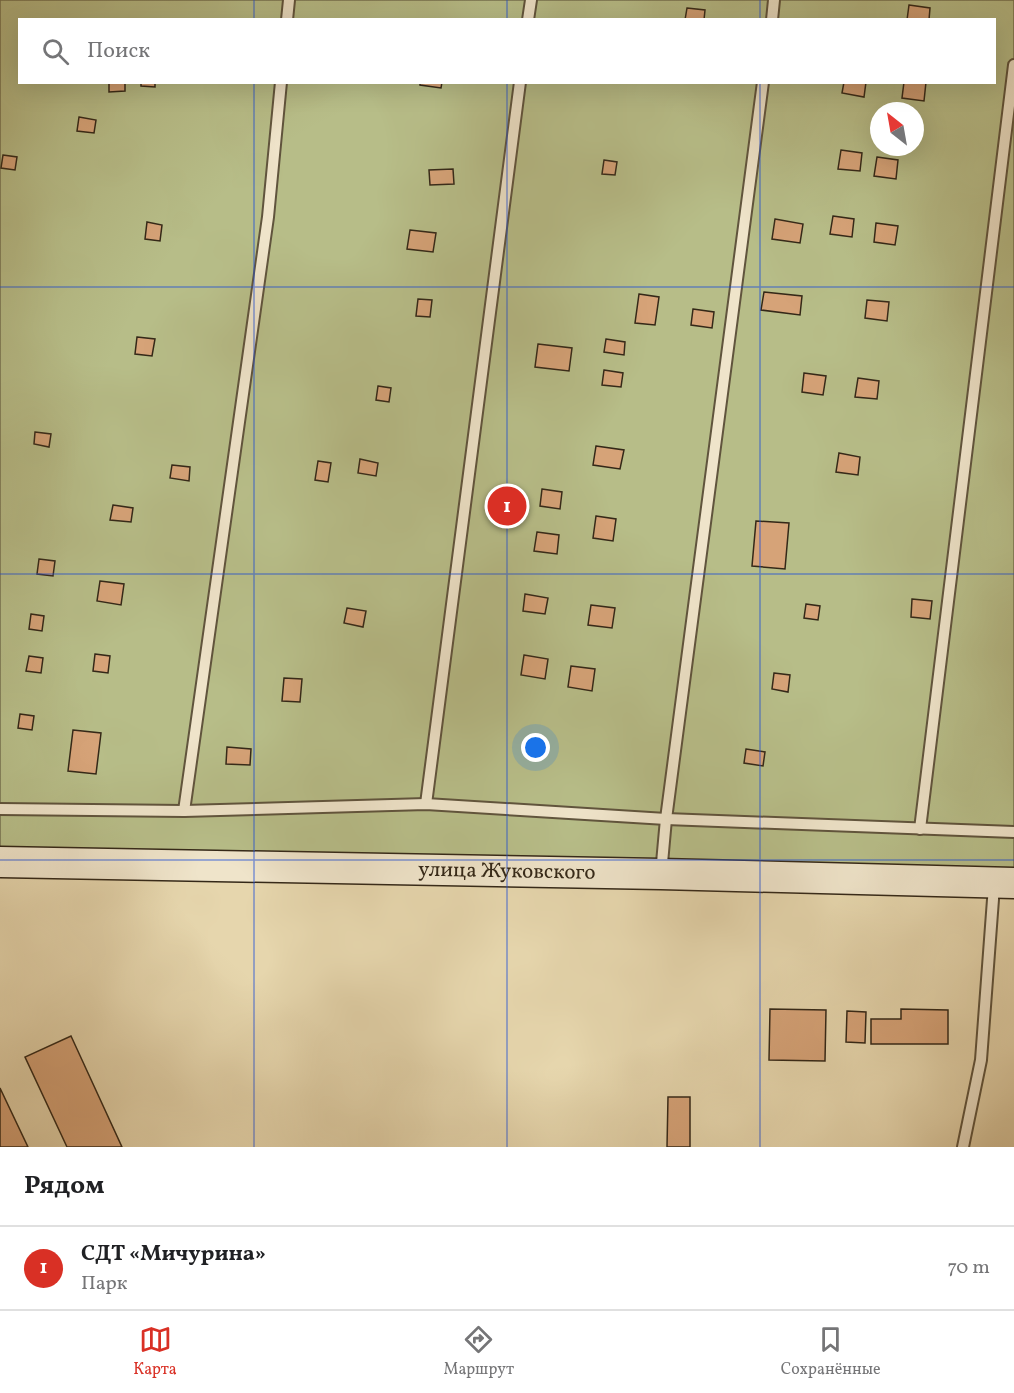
<!DOCTYPE html>
<html lang="ru">
<head>
<meta charset="utf-8">
<style>
	:root { --surface:#fff; --page:#f6f6f6; --text:#202124; --muted:#757577; --line:#e0e0e0; --accent:#d93025 }
	body { margin:0; font-family:Vollkorn,serif; background:var(--page); color:var(--text) }
	.compass { position:absolute; left:870px; top:102px; width:54px; height:54px; border-radius:50%; background:var(--surface); box-shadow:0 6px 24px #0002; rotate:329deg }
	.you { position:absolute; left:536px; top:748px; width:21px; height:21px; margin:-15px; border:4px solid #fff; border-radius:50%; background:#1a73e8; box-shadow:0 0 0 9px #1a73e833 }
	.badge { display:grid; place-items:center; width:39px; height:39px; border-radius:50%; background:var(--accent); color:#fff; font-size:20px; font-weight:700 }
	.pin { position:absolute; translate:-50% -50%; border:3px solid #fff; box-shadow:0 2px 6px #0006 }
	.list { margin:0; padding:0; list-style:none }
	h2 { display:flex; justify-content:space-between; align-items:center; height:78px; margin:0; padding:0 24px; font-size:26px }
	h2 small { font-size:20px; font-weight:400; color:var(--muted) }
	.list li { display:grid; grid-template-columns:39px 1fr auto; gap:18px; align-items:center; box-sizing:border-box; height:84px; padding:0 24px; border-top:2px solid var(--line) }
	.list b { display:block; font-size:22px; white-space:nowrap }
	.list p { margin:0; font-size:20px; white-space:nowrap; color:var(--muted) }
	.list em { font-size:20px; font-style:normal; color:var(--muted) }
	.icon { flex:none; width:33px; height:33px; fill:none; stroke:currentColor; stroke-width:2; stroke-linecap:round; stroke-linejoin:round }
	.map { position:relative; flex:none; width:1014px; height:1147px; overflow:hidden }
	.search { position:absolute; background:var(--surface); box-shadow:0 6px 24px #0002; left:18px; right:18px; top:18px; height:66px; display:flex; align-items:center; gap:15px; box-sizing:border-box; padding:0 21px; border-radius:0px; color:var(--muted); font-size:22px }
	.sheet { height:162px; background:var(--surface) }
	nav { display:flex; justify-content:space-around; align-items:center; box-sizing:border-box; height:84px; border-top:2px solid var(--line); background:var(--surface); font-size:16px; color:var(--muted) }
	nav a { display:grid; justify-items:center; gap:3px }
	nav .on { color:var(--accent) }
	.map>svg:first-child { display:block }
	.green { fill:#b7bd88; stroke:#767250; stroke-width:1.5; fill-rule:evenodd }
	.building { fill:#d6a378; stroke:#342818; stroke-width:1.5 }
	.lines { fill:none; stroke-linecap:round; stroke-linejoin:round }
	.service-casing { stroke:#60543d; stroke-width:14 }
	.secondary-casing { stroke:#342818; stroke-width:33 }
	.service { stroke:#efe4ca; stroke-width:10 }
	.secondary { stroke:#efe4ca; stroke-width:30 }
	.grid { fill:none; stroke:#1d4ed8; stroke-width:1.5; stroke-opacity:0.55 }
	.labels { text-anchor:middle; dominant-baseline:central; stroke-width:4.5; stroke-linejoin:round; paint-order:stroke }
	.street-label { font-size:21px; fill:#342818; stroke:#efe4ca }
</style>
</head>
<body>
<div class="map">
<svg width="1014" height="1147" viewBox="0 0 1014 1147">
	<rect width="100%" height="100%" fill="#e6d6ad"/>
	<filter id="stains"><feTurbulence type="fractalNoise" baseFrequency=".00333" numOctaves="4"/><feColorMatrix values="0 0 0 0 .2 0 0 0 0 .09 0 0 0 0 .02 0 0 0 .5 -.17"/></filter>
	<radialGradient id="worn" r=".72"><stop offset=".6" stop-color="#630" stop-opacity="0"/><stop offset="1" stop-color="#630" stop-opacity=".3"/></radialGradient>
	<!-- green -->
	<path class="green" d="M 0,0 L 1014,0 L 1014,871 L 0,865 ZM 20,20 L 994,20 L 994,82 L 20,82 ZM 879,111 L 915,111 L 915,147 L 879,147 Z"/>
	<!-- building -->
	<g class="building">
		<path d="M 909,5 L 930,8 L 929,20 L 907,20 Z"/>
		<path d="M 687,8 L 705,10 L 704,20 L 685,20 Z"/>
		<path d="M 109,82 L 125,82 L 125,91 L 109,92 Z"/>
		<path d="M 141,82 L 155,82 L 155,87 L 141,86 Z"/>
		<path d="M 420,82 L 442,82 L 441,88 L 420,85 Z"/>
		<path d="M 844,82 L 866,82 L 864,97 L 842,93 Z"/>
		<path d="M 904,82 L 926,82 L 924,101 L 902,98 Z"/>
		<path d="M 79,117 L 96,120 L 94,133 L 77,131 Z"/>
		<path d="M 841,150 L 862,153 L 860,171 L 838,169 Z"/>
		<path d="M 3,155 L 17,157 L 15,170 L 1,168 Z"/>
		<path d="M 877,157 L 898,160 L 896,179 L 874,176 Z"/>
		<path d="M 604,160 L 617,162 L 615,175 L 602,174 Z"/>
		<path d="M 453,169 L 454,184 L 430,185 L 429,170 Z"/>
		<path d="M 833,216 L 854,219 L 852,237 L 830,234 Z"/>
		<path d="M 775,219 L 803,224 L 800,243 L 772,239 Z"/>
		<path d="M 147,222 L 162,225 L 160,241 L 145,239 Z"/>
		<path d="M 876,223 L 898,226 L 895,245 L 874,242 Z"/>
		<path d="M 410,230 L 436,233 L 433,252 L 407,249 Z"/>
		<path d="M 764,292 L 802,296 L 800,315 L 761,310 Z"/>
		<path d="M 639,294 L 659,297 L 655,325 L 635,323 Z"/>
		<path d="M 418,299 L 432,300 L 430,317 L 416,316 Z"/>
		<path d="M 867,300 L 889,302 L 887,321 L 865,318 Z"/>
		<path d="M 693,309 L 714,312 L 712,328 L 691,325 Z"/>
		<path d="M 137,337 L 155,339 L 152,356 L 135,354 Z"/>
		<path d="M 606,339 L 625,342 L 624,355 L 604,352 Z"/>
		<path d="M 538,344 L 572,348 L 569,371 L 535,367 Z"/>
		<path d="M 604,370 L 623,373 L 621,387 L 602,385 Z"/>
		<path d="M 804,373 L 826,376 L 823,395 L 802,392 Z"/>
		<path d="M 858,378 L 879,381 L 877,399 L 855,397 Z"/>
		<path d="M 378,386 L 391,388 L 389,402 L 376,400 Z"/>
		<path d="M 35,432 L 51,434 L 49,447 L 34,444 Z"/>
		<path d="M 596,446 L 624,450 L 620,469 L 593,465 Z"/>
		<path d="M 839,453 L 860,457 L 858,475 L 836,472 Z"/>
		<path d="M 360,459 L 378,463 L 376,476 L 358,473 Z"/>
		<path d="M 318,461 L 331,463 L 328,482 L 315,480 Z"/>
		<path d="M 172,465 L 190,467 L 189,481 L 170,478 Z"/>
		<path d="M 542,489 L 562,492 L 560,509 L 540,506 Z"/>
		<path d="M 113,505 L 133,508 L 131,522 L 110,520 Z"/>
		<path d="M 596,516 L 616,519 L 613,541 L 593,538 Z"/>
		<path d="M 756,521 L 789,523 L 785,569 L 752,566 Z"/>
		<path d="M 537,532 L 559,535 L 557,554 L 534,551 Z"/>
		<path d="M 39,559 L 55,561 L 53,576 L 37,574 Z"/>
		<path d="M 100,581 L 124,584 L 121,605 L 97,601 Z"/>
		<path d="M 525,594 L 548,598 L 545,614 L 523,611 Z"/>
		<path d="M 912,599 L 932,601 L 930,619 L 911,617 Z"/>
		<path d="M 806,604 L 820,606 L 818,620 L 804,618 Z"/>
		<path d="M 591,605 L 615,608 L 612,628 L 588,625 Z"/>
		<path d="M 347,608 L 366,611 L 363,627 L 344,623 Z"/>
		<path d="M 31,614 L 44,616 L 42,631 L 29,629 Z"/>
		<path d="M 95,654 L 110,656 L 108,673 L 93,671 Z"/>
		<path d="M 524,655 L 548,659 L 545,679 L 521,675 Z"/>
		<path d="M 29,656 L 43,658 L 41,673 L 26,671 Z"/>
		<path d="M 571,666 L 595,669 L 592,691 L 568,687 Z"/>
		<path d="M 774,673 L 790,675 L 788,692 L 772,689 Z"/>
		<path d="M 284,678 L 302,679 L 300,702 L 282,701 Z"/>
		<path d="M 20,714 L 34,716 L 32,730 L 18,728 Z"/>
		<path d="M 73,730 L 101,733 L 96,774 L 68,771 Z"/>
		<path d="M 227,747 L 251,749 L 250,765 L 226,764 Z"/>
		<path d="M 746,749 L 765,752 L 763,766 L 744,763 Z"/>
		<path d="M 770,1009 L 826,1010 L 825,1061 L 769,1060 Z"/>
		<path d="M 901,1009 L 948,1010 L 948,1044 L 871,1044 L 871,1019 L 901,1019 Z"/>
		<path d="M 847,1011 L 866,1012 L 865,1043 L 846,1042 Z"/>
		<path d="M 71,1036 L 122,1147 L 67,1147 L 25,1057 Z"/>
		<path d="M 0,1088 L 28,1147 L 0,1147 Z"/>
		<path d="M 668,1097 L 690,1097 L 690,1147 L 667,1147 Z"/>
	</g>
	<g class="lines">
		<!-- service casing -->
		<g class="service-casing">
			<g id="service">
				<path d="M 287,20 L 289,0"/>
				<path d="M 528,20 L 531,0"/>
				<path d="M 772,20 L 774,0"/>
				<path d="M 426,804 L 520,82"/>
				<path d="M 0,809 L 184,811 L 426,804 L 666,819 L 1014,832"/>
				<path d="M 184,811 L 268,217 L 281,82"/>
				<path d="M 920,829 L 1014,65"/>
				<path d="M 661,874 L 666,819 L 763,82"/>
				<path d="M 963,1147 L 981,1060 L 994,886"/>
			</g>
		</g>
		<!-- secondary casing -->
		<g class="secondary-casing">
			<g id="secondary">
				<path id="s1" d="M 0,862 L 661,874 L 1014,883"/>
			</g>
		</g>
		<!-- service -->
		<use href="#service" class="service"/>
		<!-- secondary -->
		<use href="#secondary" class="secondary"/>
	</g>
	<!-- grid -->
	<path class="grid" d="M 254,0 L 254,20M 507,0 L 507,20M 760,0 L 760,20M 254,82 L 254,1147M 507,82 L 507,1147M 760,82 L 760,1147M 0,287 L 1014,287M 0,574 L 1014,574M 0,860 L 1014,860"/>
	<g class="labels">
		<!-- street labels -->
		<g class="street-label">
			<text stroke="none"><textPath href="#s1" startOffset="507">улица Жуковского</textPath></text>
		</g>
	</g>
	<rect width="100%" height="100%" filter="url(#stains)"/>
	<rect width="100%" height="100%" fill="url(#worn)"/>
</svg>
<svg class="compass" viewBox="-18 -18 36 36"><path d="M0-13l5 13h-10z" fill="#e53935"/><path d="M0 13l5-13h-10z" fill="#757577"/></svg>
<div class="you"></div>
<div class="pin badge" style="left:507px;top:506px">1</div>
<div class="search"><svg class="icon" aria-label="search" viewBox="0 0 24 24"><circle cx="10" cy="10" r="6"/><path d="M15 15l6 6"/></svg>Поиск</div>
</div>
<section class="sheet">
<h2>Рядом<small></small></h2>
<ul class="list">
<li><span class="badge">1</span><div><b>СДТ «Мичурина»</b><p>Парк</p></div><em>70 m</em></li>
</ul>
</section>
<nav>
<a class="on"><svg class="icon" aria-label="map" viewBox="0 0 24 24"><path d="M3 6l6-2 6 2 6-2v14l-6 2-6-2-6 2zM9 4v14M15 6v14"/></svg>Карта</a>
<a><svg class="icon" aria-label="directions" viewBox="0 0 24 24"><path d="M12 3l9 9-9 9-9-9zM9 14v-3h6M13 9l2 2-2 2"/></svg>Маршрут</a>
<a><svg class="icon" aria-label="saved" viewBox="0 0 24 24"><path d="M7 4h10v16l-5-4-5 4z"/></svg>Сохранённые</a>
</nav>
</body>
</html>
